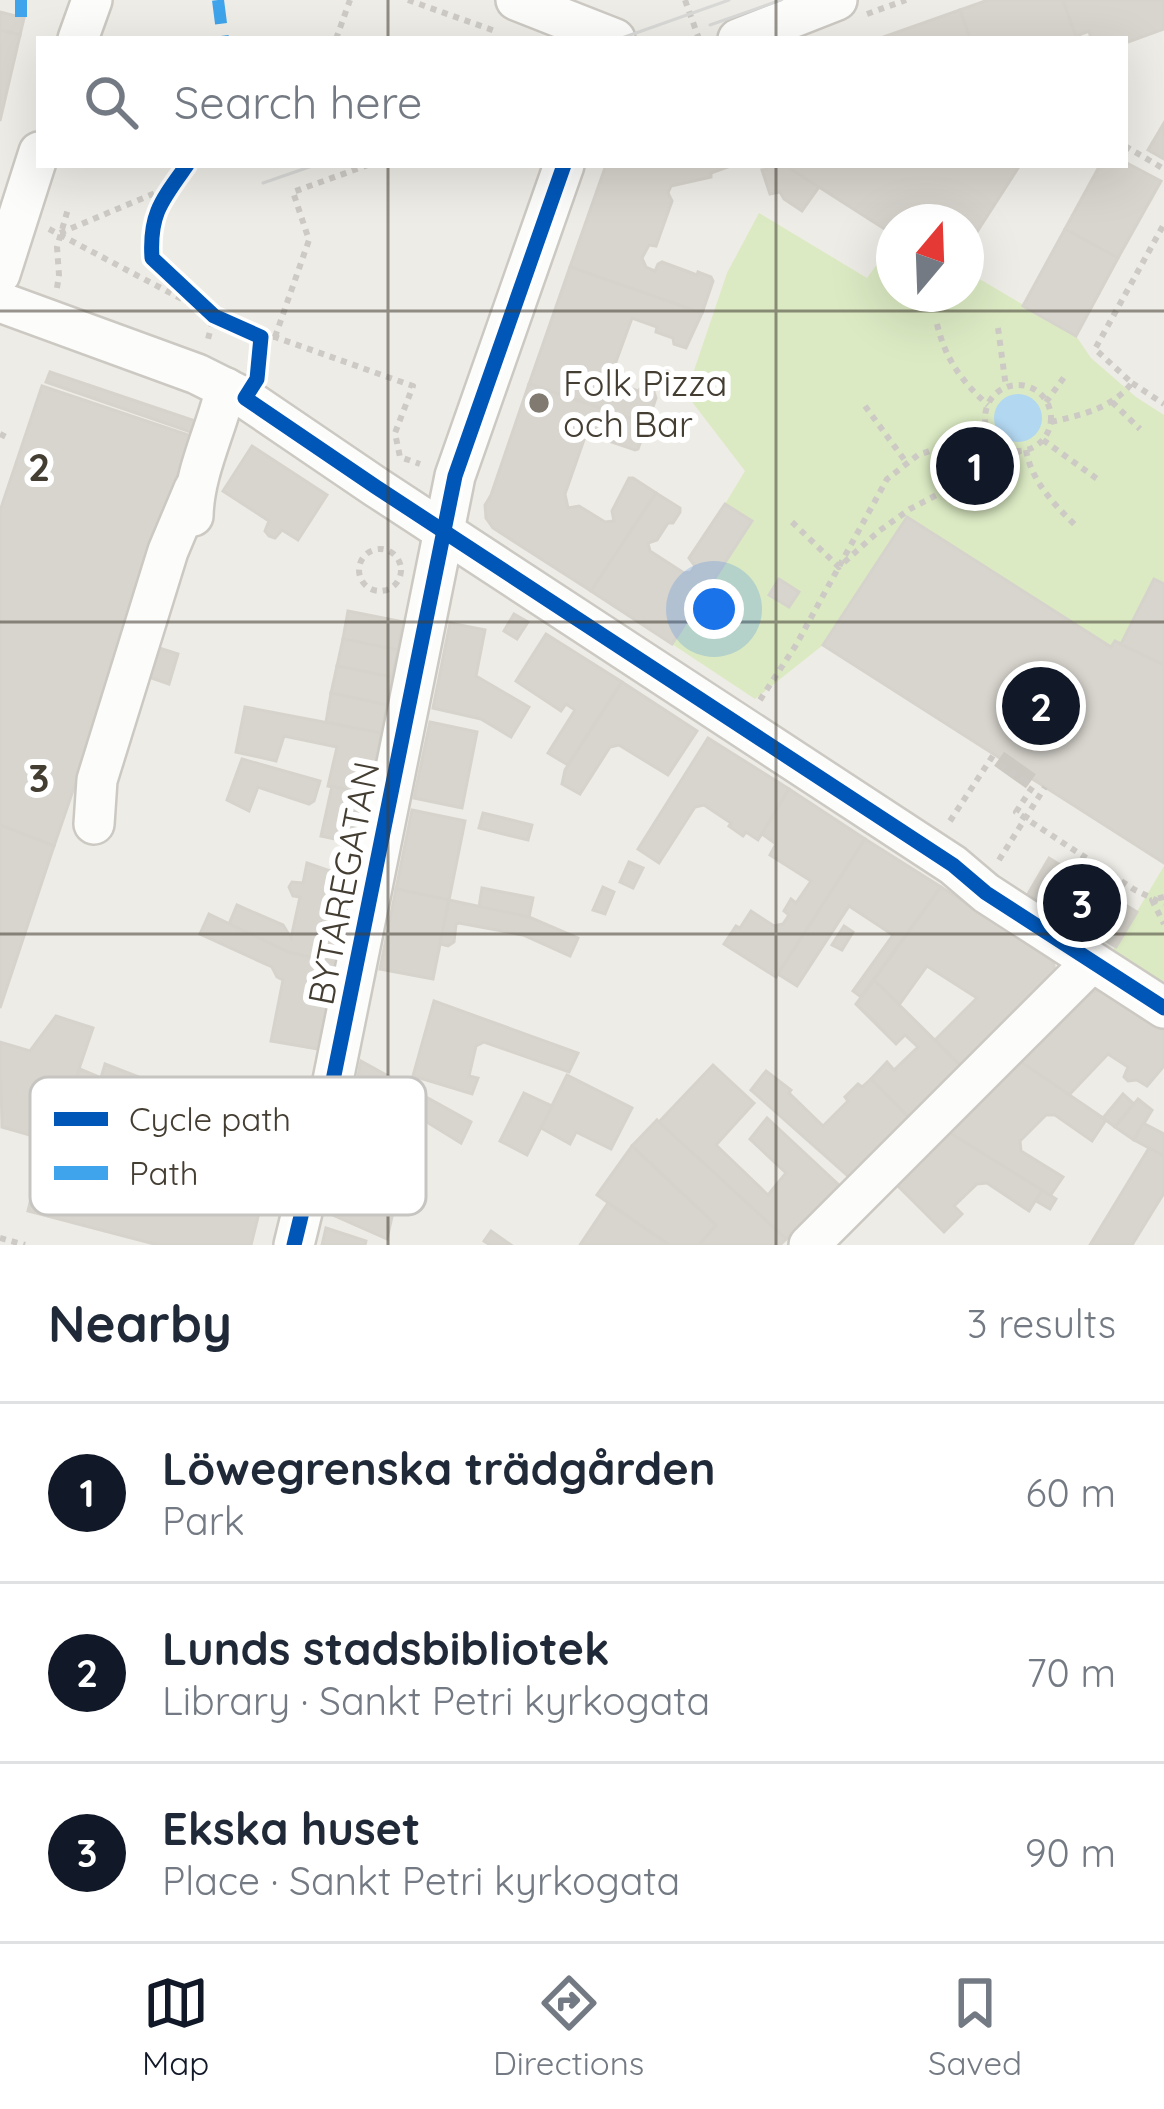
<!DOCTYPE html>
<html lang="en">
<head>
<meta charset="utf-8">
<style>
	:root { --surface:#fff; --page:#f6f6f7; --text:#1f2937; --muted:#747a83; --line:#e0e1e3; --accent:#111827 }
	body { margin:0; font-family:Quicksand,sans-serif; background:var(--page); color:var(--text) }
	.compass { position:absolute; left:876px; top:204px; width:108px; height:108px; border-radius:50%; background:var(--surface); box-shadow:0 12px 48px #0002; rotate:19deg }
	.you { position:absolute; left:714px; top:609px; width:42px; height:42px; margin:-30px; border:9px solid #fff; border-radius:50%; background:#1a73e8; box-shadow:0 0 0 18px #1a73e833 }
	.badge { display:grid; place-items:center; width:78px; height:78px; border-radius:50%; background:var(--accent); color:#fff; font-size:39px; font-weight:700 }
	.pin { position:absolute; translate:-50% -50%; border:6px solid #fff; box-shadow:0 3px 12px #0006 }
	.list { margin:0; padding:0; list-style:none }
	h2 { display:flex; justify-content:space-between; align-items:center; height:156px; margin:0; padding:0 48px; font-size:51px }
	h2 small { font-size:39px; font-weight:400; color:var(--muted) }
	.list li { display:grid; grid-template-columns:78px 1fr auto; gap:36px; align-items:center; box-sizing:border-box; height:180px; padding:0 48px; border-top:3px solid var(--line) }
	.list b { display:block; font-size:45px; white-space:nowrap }
	.list p { margin:0; font-size:39px; white-space:nowrap; color:var(--muted) }
	.list em { font-size:39px; font-style:normal; color:var(--muted) }
	.icon { flex:none; width:66px; height:66px; fill:none; stroke:currentColor; stroke-width:2; stroke-linecap:round; stroke-linejoin:round }
	.map { position:relative; flex:none; width:1164px; height:1245px; overflow:hidden }
	.search { position:absolute; background:var(--surface); box-shadow:0 12px 48px #0002; left:36px; right:36px; top:36px; height:132px; display:flex; align-items:center; gap:30px; box-sizing:border-box; padding:0 42px; border-radius:0px; color:var(--muted); font-size:45px }
	.sheet { height:696px; background:var(--surface) }
	nav { display:flex; justify-content:space-around; align-items:center; box-sizing:border-box; height:168px; border-top:3px solid var(--line); background:var(--surface); font-size:33px; color:var(--muted) }
	nav a { display:grid; justify-items:center; gap:6px }
	nav .on { color:var(--accent) }
	.map>svg:first-child { display:block }
	.green { fill:#dbeac3 }
	.water { fill:#b2d7f0 }
	.building { fill:#d8d5ce; stroke:#d6d3cc; stroke-width:3 }
	.lines { fill:none; stroke-linecap:round; stroke-linejoin:round }
	.minor-tunnel { stroke:#ccc9c2; stroke-width:39; stroke-dasharray:39 20; stroke-linecap:butt }
	.minor-casing { stroke:#ccc9c3; stroke-width:44 }
	.path { stroke:#cdcac5; stroke-width:6; stroke-dasharray:6 6; stroke-linecap:butt }
	.minor { stroke:#fcfcfb; stroke-width:39 }
	.tram { stroke:#d8d8d7; stroke-width:3 }
	.path-bridge { stroke:#cdcac5; stroke-width:6; stroke-dasharray:6 6; stroke-linecap:butt }
	.quiet { stroke:#3fa4eb; stroke-width:12; stroke-dasharray:24 12; stroke-linecap:butt }
	.cycleway-casing { stroke:#fff; stroke-width:22 }
	.cycleway { stroke:#0057b8; stroke-width:15 }
	.grid { fill:none; stroke:#443d32; stroke-width:3; stroke-opacity:0.55 }
	.poi-dot { fill:#807a71; stroke:#fff; stroke-width:4.5 }
	.labels { text-anchor:middle; dominant-baseline:central; stroke-width:12; stroke-linejoin:round; paint-order:stroke }
	.poi-label { font-size:36px; fill:#443d32; stroke:#fff; text-anchor:start }
	.street-label { font-size:36px; fill:#443d32; stroke:#fff }
	.key { fill:#fff; stroke:#c7c5c2; stroke-width:3 }
	.key-label { font-size:33px; fill:#443d32 }
	.grid-label { font-size:39px; text-anchor:middle; font-weight:bold; fill:#443d32; stroke:#fff; stroke-width:12; stroke-linejoin:round; paint-order:stroke }
</style>
</head>
<body>
<div class="map">
<svg width="1164" height="1245" viewBox="0 0 1164 1245">
	<rect width="100%" height="100%" fill="#eeece6"/>
	<!-- green -->
	<g class="green">
		<path d="M 759,213 L 867,278 L 889,248 L 894,248 L 894,294 L 966,294 L 966,271 L 1076,336 L 1091,358 L 1136,397 L 1164,415 L 1164,584 L 1154,579 L 1121,644 L 1115,641 L 1111,647 L 907,517 L 823,645 L 755,699 L 672,644 L 751,521 L 725,504 L 745,471 L 686,394 L 727,273 Z"/>
		<path d="M 1164,866 L 1164,1008 L 1091,963 L 1116,947 Z"/>
	</g>
	<!-- water -->
	<circle class="water" cx="1018" cy="418" r="24"/>
	<!-- building -->
	<g class="building">
		<path d="M 1063,0 L 1077,39 L 970,39 L 960,10 L 988,0 Z"/>
		<path d="M 1063,0 L 1164,0 L 1164,29 L 1125,43 L 1125,39 L 1091,39 L 1089,31 L 1076,36 Z"/>
		<path d="M 960,10 L 970,39 L 878,39 Z"/>
		<path d="M 0,12 L 24,18 L 20,35 L 0,30 Z"/>
		<path d="M 0,30 L 20,35 L 0,121 Z"/>
		<path d="M 1164,123 L 1164,159 L 1148,150 Z"/>
		<path d="M 1125,162 L 1161,181 L 1118,258 L 1065,229 L 1100,165 L 1125,165 Z"/>
		<path d="M 606,165 L 733,165 L 711,173 L 711,177 L 671,186 L 668,193 L 672,201 L 656,246 L 649,245 L 642,258 L 646,267 L 655,271 L 658,264 L 662,262 L 697,275 L 698,272 L 711,277 L 713,281 L 702,313 L 570,267 Z"/>
		<path d="M 766,165 L 790,165 L 791,169 L 819,187 L 802,211 L 784,199 L 780,192 L 770,194 L 762,170 L 767,169 Z"/>
		<path d="M 790,165 L 1020,165 L 966,249 L 966,222 L 894,222 L 894,235 L 791,169 Z"/>
		<path d="M 1065,229 L 1118,258 L 1076,336 L 1023,306 Z"/>
		<path d="M 570,267 L 702,313 L 686,348 L 674,344 L 673,338 L 656,332 L 657,327 L 632,318 L 613,370 L 607,371 L 603,382 L 608,390 L 619,384 L 638,391 L 641,388 L 654,392 L 656,398 L 647,424 L 529,384 Z"/>
		<path d="M 50,372 L 195,421 L 191,432 L 46,382 Z"/>
		<path d="M 529,384 L 647,424 L 638,449 L 635,450 L 600,438 L 594,428 L 587,431 L 565,494 L 568,508 L 579,506 L 605,522 L 614,521 L 612,511 L 629,478 L 633,478 L 656,493 L 591,591 L 493,528 L 486,518 L 485,505 L 491,495 Z"/>
		<path d="M 42,386 L 194,437 L 54,846 L 0,825 L 0,511 Z"/>
		<path d="M 252,446 L 327,495 L 298,540 L 282,530 L 275,538 L 269,536 L 265,531 L 269,521 L 223,491 Z"/>
		<path d="M 656,493 L 680,508 L 680,512 L 673,523 L 668,523 L 657,540 L 648,543 L 650,551 L 684,573 L 691,572 L 695,566 L 689,558 L 725,504 L 752,521 L 672,644 L 591,591 Z"/>
		<path d="M 907,517 L 1111,647 L 1115,641 L 1164,665 L 1164,863 L 823,645 Z"/>
		<path d="M 779,579 L 799,592 L 789,607 L 769,595 Z"/>
		<path d="M 1154,579 L 1164,584 L 1164,665 L 1121,644 Z"/>
		<path d="M 348,611 L 403,622 L 398,650 L 343,639 Z"/>
		<path d="M 514,614 L 528,622 L 517,639 L 504,631 Z"/>
		<path d="M 450,623 L 485,630 L 476,676 L 529,707 L 511,737 L 481,719 L 433,708 Z"/>
		<path d="M 546,634 L 622,682 L 568,765 L 548,753 L 575,710 L 566,704 L 561,711 L 516,681 Z"/>
		<path d="M 343,639 L 398,650 L 392,677 L 337,666 Z"/>
		<path d="M 153,646 L 178,654 L 169,684 L 143,675 Z"/>
		<path d="M 337,666 L 392,677 L 387,705 L 331,693 Z"/>
		<path d="M 622,682 L 697,731 L 668,775 L 619,745 L 610,747 L 580,794 L 562,784 L 565,770 Z"/>
		<path d="M 331,693 L 387,705 L 381,733 L 326,722 Z"/>
		<path d="M 245,707 L 381,733 L 370,795 L 328,786 L 337,747 L 284,736 L 276,761 L 236,752 Z"/>
		<path d="M 430,722 L 477,732 L 462,808 L 414,798 Z"/>
		<path d="M 708,738 L 789,789 L 758,840 L 746,832 L 743,836 L 729,826 L 731,823 L 704,805 L 695,807 L 659,863 L 638,849 Z"/>
		<path d="M 242,759 L 320,781 L 314,801 L 309,804 L 258,787 L 249,811 L 227,800 Z"/>
		<path d="M 332,786 L 370,795 L 359,844 L 321,836 Z"/>
		<path d="M 789,789 L 865,839 L 776,977 L 724,944 L 736,926 L 740,928 L 751,911 L 774,926 L 783,924 L 789,915 L 784,911 L 791,899 L 796,903 L 811,881 L 770,855 L 776,844 L 762,834 Z"/>
		<path d="M 412,810 L 465,821 L 449,900 L 396,889 Z"/>
		<path d="M 483,813 L 532,825 L 528,840 L 479,828 Z"/>
		<path d="M 0,825 L 54,846 L 0,1008 Z"/>
		<path d="M 865,839 L 941,887 L 861,997 L 853,991 L 893,935 L 849,906 L 797,986 L 778,974 Z"/>
		<path d="M 1049,858 L 1137,912 L 1116,947 L 1028,894 Z"/>
		<path d="M 629,862 L 643,868 L 633,888 L 620,882 Z"/>
		<path d="M 307,863 L 353,879 L 336,963 L 288,952 L 229,924 L 237,905 L 283,925 L 291,938 L 300,897 L 293,896 L 289,887 L 292,882 L 303,883 Z"/>
		<path d="M 603,887 L 614,892 L 605,914 L 593,910 Z"/>
		<path d="M 941,887 L 1053,959 L 1055,973 L 961,1066 L 935,1040 L 977,998 L 927,966 L 899,1005 L 874,980 Z"/>
		<path d="M 482,888 L 533,898 L 529,917 L 479,907 Z"/>
		<path d="M 396,889 L 449,900 L 433,979 L 380,969 Z"/>
		<path d="M 449,900 L 529,917 L 578,938 L 570,956 L 523,935 L 459,923 L 456,924 L 454,942 L 448,946 L 440,944 Z"/>
		<path d="M 209,914 L 288,952 L 336,963 L 318,1049 L 271,1041 L 283,980 L 277,977 L 272,967 L 200,934 Z"/>
		<path d="M 844,926 L 853,932 L 842,950 L 832,945 Z"/>
		<path d="M 874,980 L 961,1066 L 909,1118 L 871,1079 L 887,1062 L 894,1070 L 918,1047 L 905,1035 L 896,1044 L 856,1004 Z"/>
		<path d="M 1103,990 L 1164,1030 L 1164,1066 L 1147,1086 L 1137,1080 L 1128,1081 L 1124,1077 L 1128,1067 L 1108,1054 L 1069,1095 L 1021,1062 L 1092,992 Z"/>
		<path d="M 434,1001 L 578,1053 L 569,1072 L 484,1042 L 476,1046 L 469,1076 L 478,1078 L 472,1094 L 413,1076 Z"/>
		<path d="M 56,1016 L 93,1028 L 54,1142 L 2,1127 L 0,1042 L 30,1051 Z"/>
		<path d="M 361,1061 L 471,1122 L 461,1143 L 409,1111 L 400,1111 L 398,1116 L 403,1119 L 403,1124 L 392,1150 L 349,1120 Z"/>
		<path d="M 1021,1062 L 1106,1120 L 1092,1141 L 1055,1115 L 1046,1115 L 1020,1141 L 1021,1151 L 1063,1177 L 1050,1196 L 950,1133 Z"/>
		<path d="M 105,1064 L 255,1122 L 254,1127 L 279,1132 L 251,1245 L 158,1245 L 28,1211 L 46,1139 L 54,1142 L 80,1069 L 101,1078 Z"/>
		<path d="M 713,1065 L 754,1103 L 716,1145 L 768,1195 L 786,1173 L 750,1139 L 767,1118 L 840,1186 L 786,1239 L 659,1122 Z"/>
		<path d="M 766,1071 L 791,1090 L 789,1093 L 823,1126 L 848,1101 L 845,1097 L 858,1084 L 862,1087 L 871,1079 L 909,1118 L 849,1177 L 751,1090 Z"/>
		<path d="M 567,1075 L 632,1108 L 611,1149 L 576,1132 L 570,1144 L 541,1128 Z"/>
		<path d="M 524,1093 L 552,1106 L 527,1155 L 500,1141 Z"/>
		<path d="M 1123,1094 L 1134,1104 L 1115,1127 L 1103,1118 Z"/>
		<path d="M 1138,1099 L 1152,1110 L 1134,1140 L 1115,1127 Z"/>
		<path d="M 657,1120 L 659,1122 L 786,1239 L 780,1245 L 699,1245 L 716,1225 L 632,1146 Z"/>
		<path d="M 1143,1123 L 1164,1134 L 1164,1156 L 1134,1140 Z"/>
		<path d="M 950,1133 L 1042,1190 L 1029,1211 L 987,1183 L 977,1184 L 954,1206 L 962,1214 L 944,1232 L 897,1185 Z"/>
		<path d="M 346,1134 L 402,1172 L 387,1239 L 328,1213 Z"/>
		<path d="M 632,1146 L 716,1225 L 699,1245 L 669,1245 L 597,1195 Z"/>
		<path d="M 1149,1148 L 1164,1156 L 1164,1193 L 1132,1245 L 1090,1245 Z"/>
		<path d="M 1042,1190 L 1056,1199 L 1050,1209 L 1036,1201 Z"/>
		<path d="M 608,1203 L 669,1245 L 580,1245 Z"/>
		<path d="M 326,1228 L 366,1241 L 365,1245 L 322,1245 Z"/>
		<path d="M 491,1231 L 511,1245 L 490,1245 L 484,1241 Z"/>
	</g>
	<g class="lines">
		<!-- minor-tunnel -->
		<path class="minor-tunnel" d="M 1010,777 L 1020,763"/>
		<!-- minor casing -->
		<g class="minor-casing">
			<g id="minor">
				<path d="M 516,0 L 615,39"/>
				<path d="M 78,39 L 92,0"/>
				<path d="M 738,39 L 837,0"/>
				<path d="M 0,274 L 39,152"/>
				<path d="M 0,302 L 197,374 L 245,398 L 376,487 L 953,865 L 986,893 L 1164,1008"/>
				<path d="M 193,516 C 194,472 216,431 226,388"/>
				<path d="M 94,824 L 97,780 L 168,551 L 194,489"/>
				<path d="M 294,1245 L 328,1105 L 455,476 L 564,165"/>
				<path d="M 809,1245 L 1091,963"/>
			</g>
		</g>
		<!-- path -->
		<g class="path">
			<path d="M 408,0 L 495,31"/>
			<path d="M 685,0 L 699,39"/>
			<path d="M 867,14 L 906,0"/>
			<path d="M 336,39 L 350,0"/>
			<path d="M 1125,146 L 1164,169"/>
			<path d="M 49,229 L 214,316 L 207,343"/>
			<path d="M 60,233 L 160,191 L 183,165"/>
			<path d="M 57,288 L 59,275 L 57,247 L 68,209"/>
			<path d="M 937,324 C 945,358 961,381 988,405"/>
			<path d="M 998,328 L 1006,387"/>
			<path d="M 261,337 L 275,337 L 413,386 L 395,433 L 400,457 L 420,464"/>
			<path d="M 275,337 L 309,240 L 293,192 L 368,165"/>
			<path d="M 1132,383 L 1164,404"/>
			<circle cx="1018" cy="418" r="33"/>
			<path d="M 1046,402 L 1065,376"/>
			<path d="M 1112,402 L 1140,429"/>
			<path d="M 865,406 L 906,462"/>
			<path d="M 1051,422 C 1081,415 1111,409 1132,383 L 1095,349 L 1164,224"/>
			<path d="M 0,434 L 6,437"/>
			<path d="M 1043,440 L 1100,481"/>
			<path d="M 1026,450 C 1032,483 1055,505 1078,528"/>
			<path d="M 792,522 L 839,567 L 879,531 L 910,509 L 1020,451"/>
			<circle cx="380" cy="570" r="21"/>
			<path d="M 760,700 L 796,645 L 887,479 L 918,455 L 987,431"/>
			<path d="M 1024,780 L 1033,786 L 1016,812 L 1135,890 L 1164,904"/>
			<path d="M 950,821 L 994,754"/>
			<path d="M 999,860 L 1045,787"/>
			<path d="M 1164,897 L 1152,900 L 1164,924"/>
			<path d="M 0,1238 L 25,1245"/>
		</g>
		<!-- minor -->
		<use href="#minor" class="minor"/>
		<!-- tram -->
		<g class="tram">
			<path d="M 710,25 L 781,0"/>
			<path d="M 619,39 L 729,0"/>
			<path d="M 263,183 L 315,165"/>
		</g>
		<!-- path-bridge -->
		<path class="path-bridge" d="M 1000,765 L 1024,780"/>
		<!-- quiet -->
		<g class="quiet">
			<path d="M 21,0 L 21,17"/>
			<path d="M 218,0 L 223,39"/>
		</g>
		<!-- cycleway casing -->
		<g class="cycleway-casing">
			<g id="cycleway">
				<path d="M 187,165 C 162,200 149,214 152,258 L 214,316 L 261,337 L 257,379 L 245,398 L 376,487 L 953,865 L 986,893 L 1164,1008"/>
				<path d="M 294,1245 L 328,1105 L 455,476 L 564,165"/>
			</g>
		</g>
		<!-- cycleway -->
		<use href="#cycleway" class="cycleway"/>
	</g>
	<!-- grid -->
	<path class="grid" d="M 388,0 L 388,39M 776,0 L 776,39M 388,165 L 388,1245M 776,165 L 776,1245M 0,311 L 1164,311M 0,622 L 1164,622M 0,934 L 1164,934"/>
	<!-- markers -->
	<circle class="poi-dot" cx="539" cy="403" r="12"/>
	<g class="labels">
		<!-- poi labels -->
		<g class="poi-label">
			<text x="563" y="382">Folk Pizza<tspan x="563" dy="41">och Bar</tspan></text>
		</g>
		<!-- street labels -->
		<g class="street-label">
			<text transform="translate(343 883) rotate(-79)">BYTAREGATAN</text>
		</g>
	</g>
	<!-- legend -->
	<rect x="30" y="1077" width="396" height="138" rx="18" class="key"/>
	<rect x="54" y="1112" width="54" height="14" fill="#0057b8"/>
	<rect x="54" y="1166" width="54" height="14" fill="#3fa4eb"/>
	<g class="key-label">
		<text x="129" y="1131">Cycle path</text>
		<text x="129" y="1185">Path</text>
	</g>
	<g class="grid-label">
		<text x="39" y="481">2</text>
		<text x="39" y="792">3</text>
	</g>
</svg>
<svg class="compass" viewBox="-18 -18 36 36"><path d="M0-13l5 13h-10z" fill="#e53935"/><path d="M0 13l5-13h-10z" fill="#747a83"/></svg>
<div class="you"></div>
<div class="pin badge" style="left:975px;top:466px">1</div>
<div class="pin badge" style="left:1041px;top:706px">2</div>
<div class="pin badge" style="left:1082px;top:903px">3</div>
<div class="search"><svg class="icon" aria-label="search" viewBox="0 0 24 24"><circle cx="10" cy="10" r="6"/><path d="M15 15l6 6"/></svg>Search here</div>
</div>
<section class="sheet">
<h2>Nearby<small>3 results</small></h2>
<ul class="list">
<li><span class="badge">1</span><div><b>Löwegrenska trädgården</b><p>Park</p></div><em>60 m</em></li>
<li><span class="badge">2</span><div><b>Lunds stadsbibliotek</b><p>Library · Sankt Petri kyrkogata</p></div><em>70 m</em></li>
<li><span class="badge">3</span><div><b>Ekska huset</b><p>Place · Sankt Petri kyrkogata</p></div><em>90 m</em></li>
</ul>
</section>
<nav>
<a class="on"><svg class="icon" aria-label="map" viewBox="0 0 24 24"><path d="M3 6l6-2 6 2 6-2v14l-6 2-6-2-6 2zM9 4v14M15 6v14"/></svg>Map</a>
<a><svg class="icon" aria-label="directions" viewBox="0 0 24 24"><path d="M12 3l9 9-9 9-9-9zM9 14v-3h6M13 9l2 2-2 2"/></svg>Directions</a>
<a><svg class="icon" aria-label="saved" viewBox="0 0 24 24"><path d="M7 4h10v16l-5-4-5 4z"/></svg>Saved</a>
</nav>
</body>
</html>
